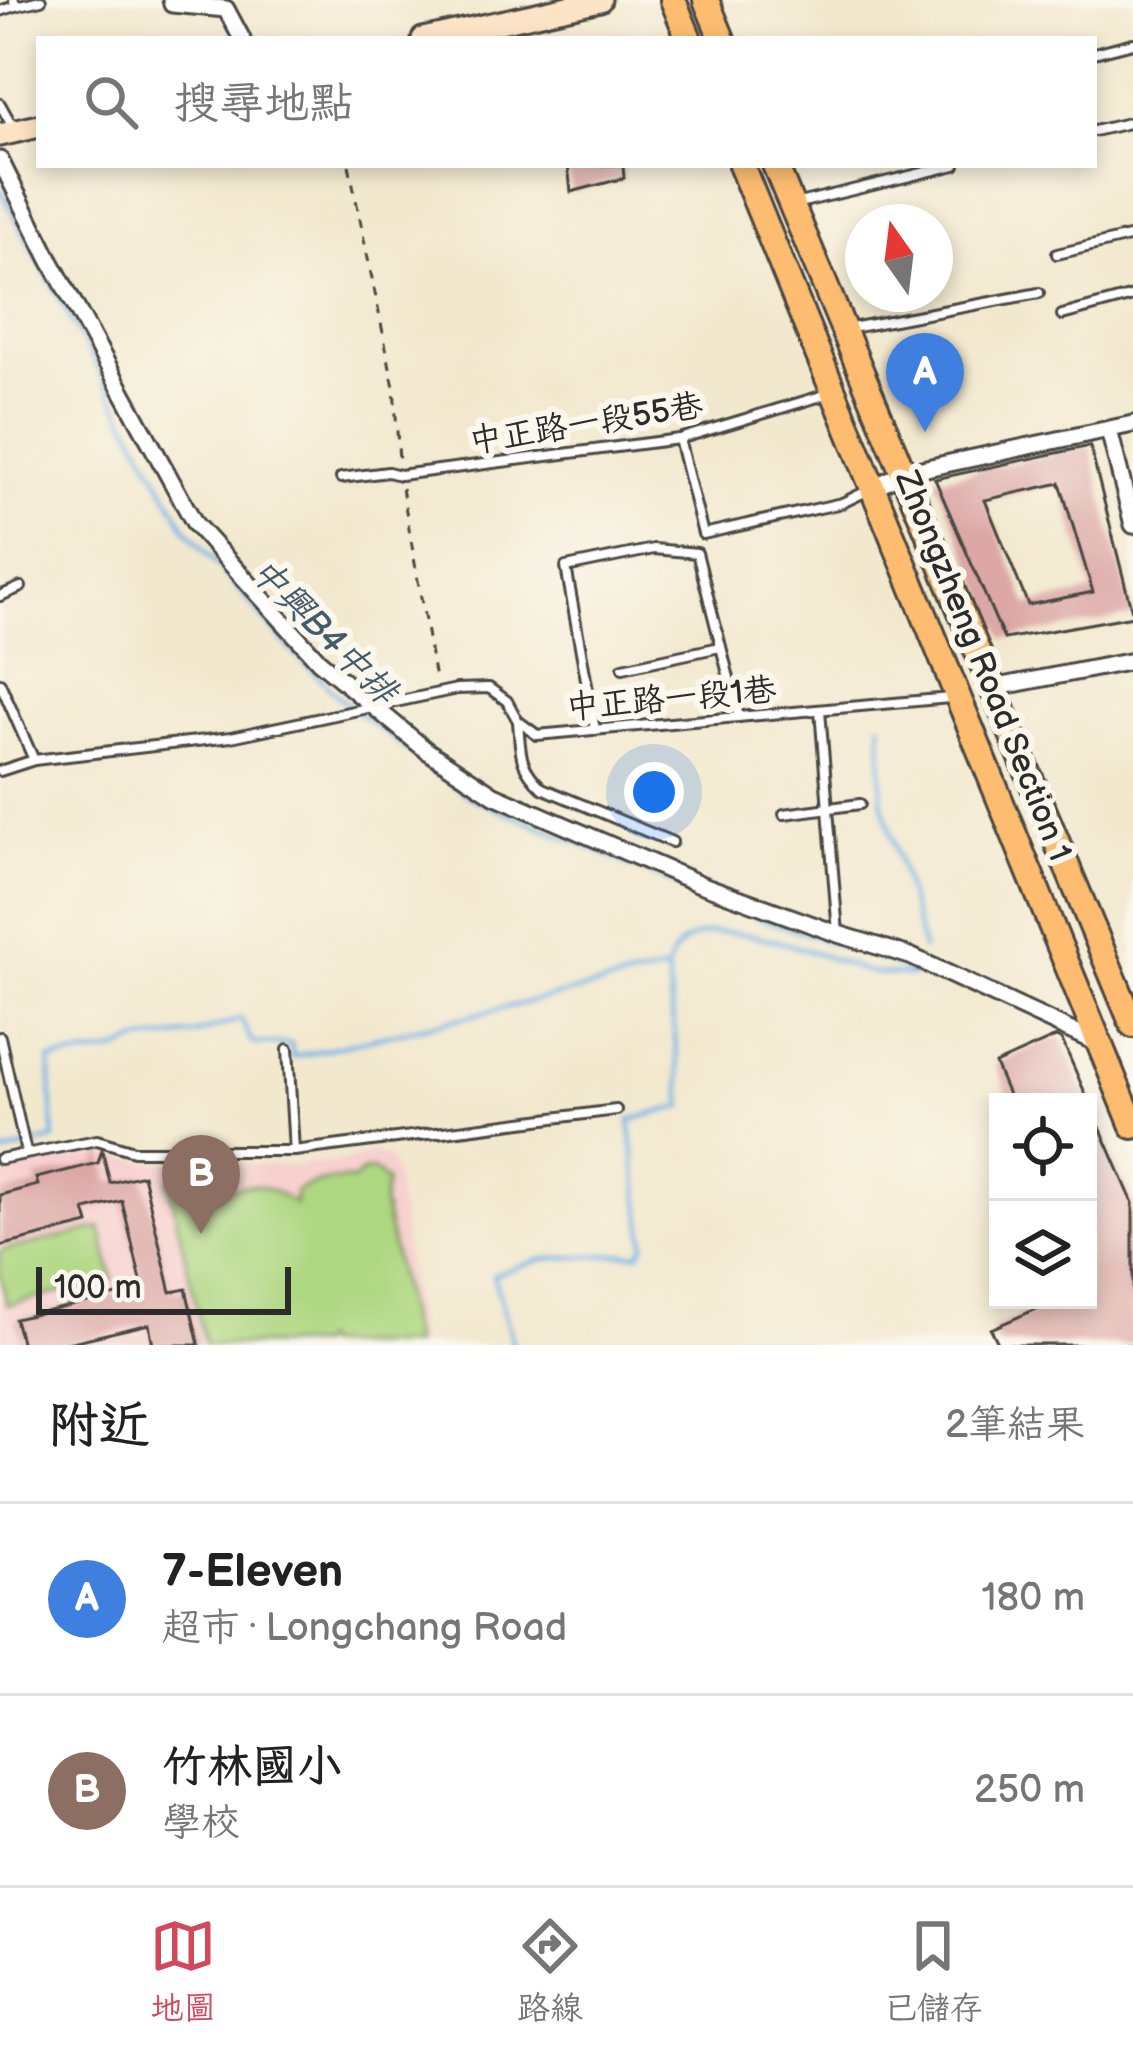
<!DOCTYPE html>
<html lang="zh-TW">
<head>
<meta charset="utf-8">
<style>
	:root { --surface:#fff; --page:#f2f2f2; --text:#222; --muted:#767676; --line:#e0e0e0; --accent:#d1495b }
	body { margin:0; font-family:"Balsamiq Sans","LXGW WenKai TC",sans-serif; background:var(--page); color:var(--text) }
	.controls { position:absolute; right:36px; bottom:36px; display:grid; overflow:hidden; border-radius:0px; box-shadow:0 6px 18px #0003 }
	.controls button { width:108px; height:108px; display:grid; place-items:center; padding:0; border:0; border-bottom:3px solid var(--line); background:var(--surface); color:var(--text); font:60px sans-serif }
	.compass { position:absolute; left:845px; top:204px; width:108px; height:108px; border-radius:50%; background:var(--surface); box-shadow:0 6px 18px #0003; rotate:346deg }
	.scale { position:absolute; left:36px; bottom:30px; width:255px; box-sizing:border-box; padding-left:12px; border:6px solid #2b2b2b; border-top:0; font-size:33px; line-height:42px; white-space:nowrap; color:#2b2b2b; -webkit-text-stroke:9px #fbf7ec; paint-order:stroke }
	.you { position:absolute; left:654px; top:792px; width:42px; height:42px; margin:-30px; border:9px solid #fff; border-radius:50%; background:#1a73e8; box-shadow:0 0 0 18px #1a73e833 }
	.badge { display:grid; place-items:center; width:78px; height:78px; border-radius:50%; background:var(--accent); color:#fff; font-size:39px; font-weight:700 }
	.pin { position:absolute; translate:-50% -99px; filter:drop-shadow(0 3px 6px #0008) }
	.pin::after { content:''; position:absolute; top:63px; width:42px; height:36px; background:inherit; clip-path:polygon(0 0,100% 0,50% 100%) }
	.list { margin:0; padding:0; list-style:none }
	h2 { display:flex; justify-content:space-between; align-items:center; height:156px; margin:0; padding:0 48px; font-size:51px }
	h2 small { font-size:39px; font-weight:400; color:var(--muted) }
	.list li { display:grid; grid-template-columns:78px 1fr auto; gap:36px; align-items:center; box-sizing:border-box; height:192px; padding:0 48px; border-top:3px solid var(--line) }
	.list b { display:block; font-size:45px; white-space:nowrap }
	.list p { margin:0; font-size:39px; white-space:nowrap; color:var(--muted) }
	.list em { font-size:39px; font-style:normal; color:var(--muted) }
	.icon { flex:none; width:66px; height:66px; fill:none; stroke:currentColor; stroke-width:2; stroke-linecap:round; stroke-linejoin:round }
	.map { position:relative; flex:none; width:1133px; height:1345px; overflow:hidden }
	.search { position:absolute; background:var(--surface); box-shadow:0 6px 18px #0003; left:36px; right:36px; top:36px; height:132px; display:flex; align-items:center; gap:30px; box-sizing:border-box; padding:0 42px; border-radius:0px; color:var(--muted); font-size:45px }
	.sheet { height:540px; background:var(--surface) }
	nav { display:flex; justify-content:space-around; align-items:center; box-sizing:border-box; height:168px; border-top:3px solid var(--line); background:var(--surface); font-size:33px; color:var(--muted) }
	nav a { display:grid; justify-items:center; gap:6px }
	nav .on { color:var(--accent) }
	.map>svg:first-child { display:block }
	.built { fill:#f7d0cf }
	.green { fill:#aed781; stroke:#6c8156; stroke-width:3 }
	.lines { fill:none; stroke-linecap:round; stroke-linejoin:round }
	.stream { stroke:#72b3e6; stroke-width:4.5 }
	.building { fill:#dca7a5; fill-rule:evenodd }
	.lane-casing { stroke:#494743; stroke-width:14 }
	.street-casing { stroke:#494743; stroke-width:21 }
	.secondary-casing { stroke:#494743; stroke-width:27 }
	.primary-casing { stroke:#494743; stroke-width:30 }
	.path { stroke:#494743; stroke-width:3; stroke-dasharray:9 9; stroke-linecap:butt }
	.lane { stroke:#fff; stroke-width:8 }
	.street { stroke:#fff; stroke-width:15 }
	.secondary { stroke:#fee4c6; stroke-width:21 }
	.primary { stroke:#fdbc70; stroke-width:24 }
	.labels { text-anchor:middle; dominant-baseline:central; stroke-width:12; stroke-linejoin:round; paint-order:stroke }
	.street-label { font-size:33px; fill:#2b2b2b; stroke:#fbf7ec }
	.water-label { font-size:36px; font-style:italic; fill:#445b6c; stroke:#fbf7ec }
</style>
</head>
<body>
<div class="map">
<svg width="1133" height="1345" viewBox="0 0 1133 1345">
	<rect width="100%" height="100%" fill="#fbf7ec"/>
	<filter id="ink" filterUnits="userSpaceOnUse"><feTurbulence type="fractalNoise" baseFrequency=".00833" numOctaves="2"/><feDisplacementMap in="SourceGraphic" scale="24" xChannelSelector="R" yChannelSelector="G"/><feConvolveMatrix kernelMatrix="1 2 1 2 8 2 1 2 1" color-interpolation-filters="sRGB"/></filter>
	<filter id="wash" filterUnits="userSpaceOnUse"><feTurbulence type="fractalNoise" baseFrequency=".004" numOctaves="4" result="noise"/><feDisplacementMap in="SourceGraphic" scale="48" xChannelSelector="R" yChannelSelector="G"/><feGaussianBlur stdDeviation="2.7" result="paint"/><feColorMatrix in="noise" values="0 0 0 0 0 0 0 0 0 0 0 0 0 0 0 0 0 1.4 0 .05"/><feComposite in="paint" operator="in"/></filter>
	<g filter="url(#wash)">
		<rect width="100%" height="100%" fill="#f2e8ce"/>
		<!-- built -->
		<path class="built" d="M 371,1153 L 389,1158 L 395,1174 L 418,1345 L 0,1345 L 0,1171 L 27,1164 L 104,1154 L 146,1162 L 295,1166 L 344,1161 Z"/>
		<!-- green -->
		<g class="green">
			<path d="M 374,1170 L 386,1181 L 383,1202 L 413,1345 L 323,1345 L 321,1340 L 317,1345 L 205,1345 L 168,1180 L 191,1174 L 201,1213 L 208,1198 C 246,1181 261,1180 295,1204 L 295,1192 C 314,1181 331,1179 353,1180 L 363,1172 Z"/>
			<path d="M 101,1228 L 113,1280 L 7,1305 L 0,1273 L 0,1251 Z"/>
		</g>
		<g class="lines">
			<!-- stream -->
			<g class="stream">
				<path d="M 0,189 L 186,529 L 289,647 L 343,701 L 468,796 L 729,907 L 900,966 L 916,975"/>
				<path d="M 881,723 L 882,800 L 923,949"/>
				<path d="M 0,1155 L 54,1139 L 50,1060 L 113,1052 L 139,1041 L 196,1034 L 241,1019 L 252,1043 L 291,1044 L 293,1057 L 667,970"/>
				<path d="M 513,1345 L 493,1275 L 543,1259 L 639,1253 L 645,1244 L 630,1120 L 683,1106 L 667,970 C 683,894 814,954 859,969 C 876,975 896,975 914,975"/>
			</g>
		</g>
		<g id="blocks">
			<!-- building -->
			<g class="building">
				<path d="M 568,165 L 623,165 L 624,178 L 571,192 Z"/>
				<path d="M 1090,446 L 1133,616 L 1004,639 L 935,479 ZM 1060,483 L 1093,592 L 1028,605 L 985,500 Z"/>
				<path d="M 1056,1037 L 1062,1040 L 1133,1203 L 1133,1345 L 999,1345 L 991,1329 L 1057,1300 L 1088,1300 L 1088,1102 L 1011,1102 L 995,1064 Z"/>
				<path d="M 102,1150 L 110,1183 L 143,1175 L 171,1292 L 186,1289 L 199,1345 L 153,1345 L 149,1324 L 59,1345 L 22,1345 L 15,1319 L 143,1289 L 122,1201 L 85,1210 L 89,1224 L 0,1246 L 0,1195 L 38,1185 L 36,1178 L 98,1163 Z"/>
			</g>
		</g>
	</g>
	<g filter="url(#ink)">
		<use href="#blocks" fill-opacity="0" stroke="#494743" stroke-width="3"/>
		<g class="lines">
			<!-- lane casing -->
			<g class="lane-casing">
				<g id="lane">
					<path d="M 15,6 L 41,0"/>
					<path d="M 0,11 L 15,6 L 14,0"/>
					<path d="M 1094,53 L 1133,43"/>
					<path d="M 0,104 L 14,129"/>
					<path d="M 1094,131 L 1133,122"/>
					<path d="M 799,203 L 955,165"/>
					<path d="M 1057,254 L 1133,236"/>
					<path d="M 1062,315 L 1133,296"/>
					<path d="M 846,329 L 1039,293"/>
					<path d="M 679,439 L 703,534 L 842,503 L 867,491"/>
					<path d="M 341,478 L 388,472 L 400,475 L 679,439 L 828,394"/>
					<path d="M 0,596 L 21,587"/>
					<path d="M 623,668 L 720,647"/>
					<path d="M 0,683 L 34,760"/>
					<path d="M 820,710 L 838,933"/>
					<path d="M 518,722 C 521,754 518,765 542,788 L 672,842"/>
					<path d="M 595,730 L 566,567 L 654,549 L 697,553 L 739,717"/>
					<path d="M 0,771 L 34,760 L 231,737 L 457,689 L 489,688 L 507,701 L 518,721 L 537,735 L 950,698"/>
					<path d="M 784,814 L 860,804"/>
					<path d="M 0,1037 L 26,1152"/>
					<path d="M 288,1049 L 294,1151"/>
					<path d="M 0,1159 L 97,1140 L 134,1151 L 294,1151 L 616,1110"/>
				</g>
			</g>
			<!-- street casing -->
			<g class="street-casing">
				<g id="street">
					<path d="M 171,0 L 172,4 L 226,9 L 242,39"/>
					<path d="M 0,160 L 50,260 L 195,524 L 319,661 L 426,750 L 494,795 L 700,884 L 838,934 L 910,956 L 1097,1043"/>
					<path d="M 1109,430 L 1133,525"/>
					<path d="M 874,487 L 903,473 L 1133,424"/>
					<path d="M 992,688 L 1133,661"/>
				</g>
			</g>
			<!-- secondary casing -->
			<g class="secondary-casing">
				<g id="secondary">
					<path d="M 423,39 L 600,0"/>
					<path d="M 0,135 L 39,126"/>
				</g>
			</g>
			<!-- primary casing -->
			<g class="primary-casing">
				<g id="primary">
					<path d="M 673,0 L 689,39"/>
					<path d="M 706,0 L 722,39"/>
					<path d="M 741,165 L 1133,1126"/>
					<path d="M 775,165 L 1133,1025"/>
				</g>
			</g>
			<!-- path -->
			<g class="path">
				<path d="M 349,165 L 394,387 L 399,460"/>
				<path d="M 402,488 L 435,679"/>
			</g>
			<!-- lane -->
			<use href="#lane" class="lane"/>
			<!-- street -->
			<use href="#street" class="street"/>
			<!-- secondary -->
			<use href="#secondary" class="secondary"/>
			<!-- primary -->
			<use href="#primary" class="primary"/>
		</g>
	</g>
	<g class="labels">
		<!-- street labels -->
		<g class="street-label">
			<text transform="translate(586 424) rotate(-9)">中正路一段55巷</text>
			<text transform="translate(983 666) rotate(68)">Zhongzheng Road Section 1</text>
			<text transform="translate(671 699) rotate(-5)">中正路一段1巷</text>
		</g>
		<!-- water labels -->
		<g class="water-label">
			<text transform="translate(323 632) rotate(45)">中興B4中排</text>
		</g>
	</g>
</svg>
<div class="controls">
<button><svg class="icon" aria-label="locate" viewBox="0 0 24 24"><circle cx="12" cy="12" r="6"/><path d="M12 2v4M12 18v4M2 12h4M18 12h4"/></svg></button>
<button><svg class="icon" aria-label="layers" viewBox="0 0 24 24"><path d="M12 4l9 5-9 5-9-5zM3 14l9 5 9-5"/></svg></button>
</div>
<svg class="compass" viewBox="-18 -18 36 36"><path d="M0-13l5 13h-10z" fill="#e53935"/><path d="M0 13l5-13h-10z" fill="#767676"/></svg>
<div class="scale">100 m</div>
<div class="you"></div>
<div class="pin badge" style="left:925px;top:432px;background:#3f7fe0">A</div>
<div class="pin badge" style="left:201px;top:1234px;background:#8d6e63">B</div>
<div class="search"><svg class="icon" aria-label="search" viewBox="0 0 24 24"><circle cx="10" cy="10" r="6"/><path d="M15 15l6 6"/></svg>搜尋地點</div>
</div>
<section class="sheet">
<h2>附近<small>2筆結果</small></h2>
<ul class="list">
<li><span class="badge" style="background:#3f7fe0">A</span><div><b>7-Eleven</b><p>超市 · Longchang Road</p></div><em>180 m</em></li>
<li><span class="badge" style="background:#8d6e63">B</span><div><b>竹林國小</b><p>學校</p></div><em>250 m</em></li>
</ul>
</section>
<nav>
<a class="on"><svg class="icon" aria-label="map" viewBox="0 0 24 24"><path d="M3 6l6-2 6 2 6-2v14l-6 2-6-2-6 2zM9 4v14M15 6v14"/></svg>地圖</a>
<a><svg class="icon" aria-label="directions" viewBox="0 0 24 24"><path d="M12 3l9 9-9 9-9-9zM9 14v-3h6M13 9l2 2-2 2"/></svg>路線</a>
<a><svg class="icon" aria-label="saved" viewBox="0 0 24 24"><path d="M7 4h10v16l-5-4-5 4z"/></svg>已儲存</a>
</nav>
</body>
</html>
